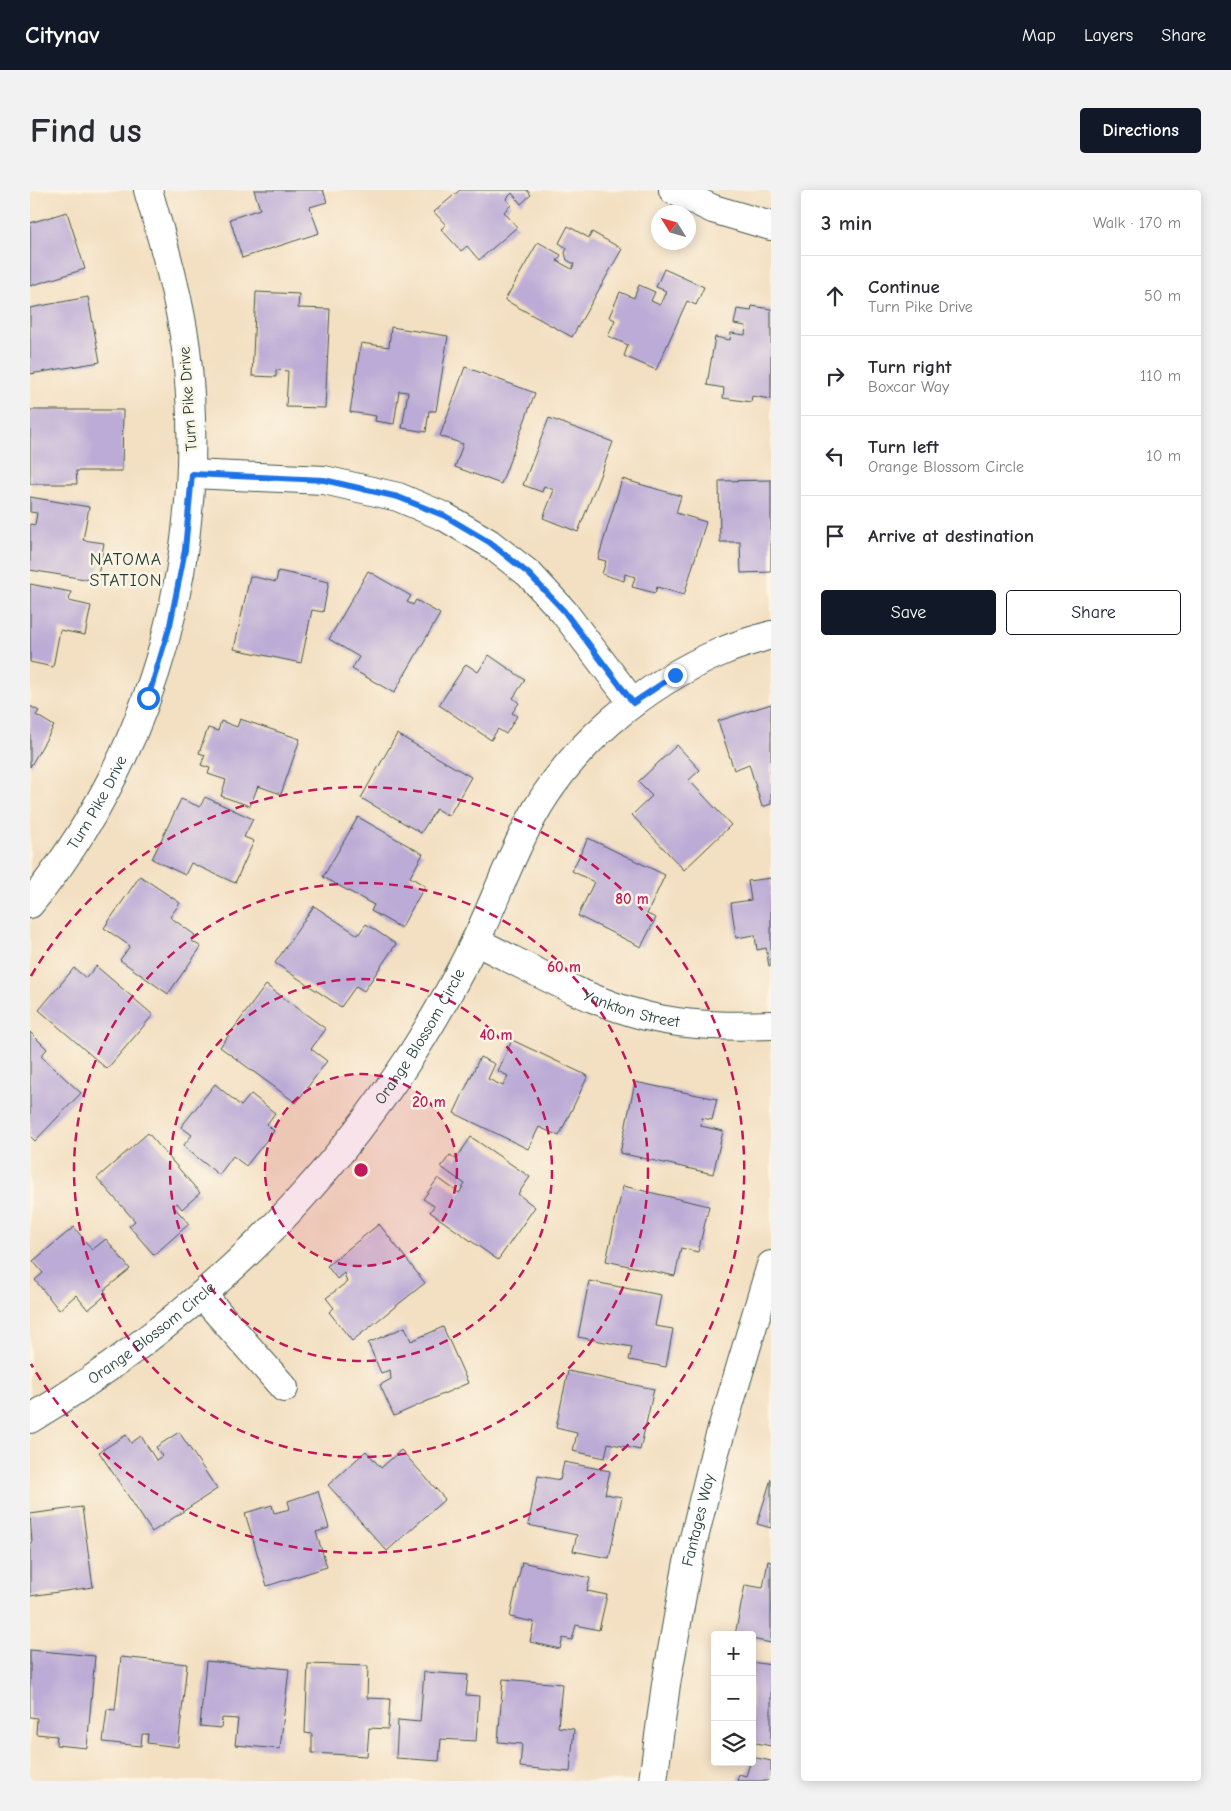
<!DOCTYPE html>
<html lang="en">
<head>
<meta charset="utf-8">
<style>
	:root { --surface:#fff; --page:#f2f2f3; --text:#2b2b33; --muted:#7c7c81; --line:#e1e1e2; --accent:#111827 }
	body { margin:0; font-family:"Comic Neue",sans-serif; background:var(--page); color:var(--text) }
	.controls { position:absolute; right:15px; bottom:15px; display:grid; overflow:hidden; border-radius:5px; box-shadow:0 2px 12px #0003 }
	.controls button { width:45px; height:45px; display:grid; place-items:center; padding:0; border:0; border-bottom:1px solid var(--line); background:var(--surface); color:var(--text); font:25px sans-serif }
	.compass { position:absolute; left:621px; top:15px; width:45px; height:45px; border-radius:50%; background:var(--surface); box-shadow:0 2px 12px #0003; rotate:307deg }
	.stop { position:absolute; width:15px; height:15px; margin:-11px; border:4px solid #1a73e8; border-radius:50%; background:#fff }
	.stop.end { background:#1a73e8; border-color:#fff; box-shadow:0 1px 5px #0008 }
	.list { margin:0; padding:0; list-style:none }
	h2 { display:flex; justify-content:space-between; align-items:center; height:65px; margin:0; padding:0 20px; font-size:21px }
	h2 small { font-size:16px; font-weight:400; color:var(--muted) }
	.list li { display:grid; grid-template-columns:32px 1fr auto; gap:15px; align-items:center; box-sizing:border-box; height:80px; padding:0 20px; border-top:1px solid var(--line) }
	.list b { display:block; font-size:19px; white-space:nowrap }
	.list p { margin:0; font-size:16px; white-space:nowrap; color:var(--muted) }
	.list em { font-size:16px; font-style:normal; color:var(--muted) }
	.actions { display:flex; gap:10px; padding:15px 20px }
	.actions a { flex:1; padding:11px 0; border:1px solid var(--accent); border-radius:5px; text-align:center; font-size:18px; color:var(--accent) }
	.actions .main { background:var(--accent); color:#fff }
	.icon { flex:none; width:28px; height:28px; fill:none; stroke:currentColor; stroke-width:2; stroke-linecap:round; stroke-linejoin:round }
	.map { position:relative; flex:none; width:741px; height:1591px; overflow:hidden; border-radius:5px }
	header { display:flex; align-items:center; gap:30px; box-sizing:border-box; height:70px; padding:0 25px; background:var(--accent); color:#fff }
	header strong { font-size:24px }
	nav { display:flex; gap:28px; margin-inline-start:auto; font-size:18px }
	.intro { display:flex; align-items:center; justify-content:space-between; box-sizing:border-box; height:120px; padding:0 30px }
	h1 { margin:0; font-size:35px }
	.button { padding:12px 22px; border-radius:5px; background:var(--accent); color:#fff; font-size:18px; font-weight:700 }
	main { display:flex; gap:30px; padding:0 30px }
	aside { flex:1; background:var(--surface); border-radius:5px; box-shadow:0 2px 12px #0003 }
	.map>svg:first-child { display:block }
	.building { fill:#bcabd6 }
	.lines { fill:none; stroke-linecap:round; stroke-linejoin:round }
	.street-casing { stroke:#3f5549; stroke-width:30 }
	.street { stroke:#fff; stroke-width:28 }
	.route { stroke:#1a73e8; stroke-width:6 }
	.ring { fill:none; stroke:#c2185b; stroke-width:2.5; stroke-dasharray:9 6 }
	.labels { text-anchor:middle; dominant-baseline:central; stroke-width:5; stroke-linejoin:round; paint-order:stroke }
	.street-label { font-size:16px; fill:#1f3d34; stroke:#fcf5e5 }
	.neighbourhood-label { font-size:18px; letter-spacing:1px; fill:#1f3d34; stroke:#fcf5e5 }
	.centre { fill:#c2185b; stroke:#fcf5e5; stroke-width:2.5 }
	.ring-label { font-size:15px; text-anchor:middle; font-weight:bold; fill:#c2185b; stroke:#fcf5e5; stroke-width:5; stroke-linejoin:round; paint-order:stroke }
</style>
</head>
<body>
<header>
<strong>Citynav</strong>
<nav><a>Map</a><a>Layers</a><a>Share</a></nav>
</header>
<div class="intro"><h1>Find us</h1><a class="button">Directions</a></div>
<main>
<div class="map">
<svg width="741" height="1591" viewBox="0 0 741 1591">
	<rect width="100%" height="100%" fill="#fcf5e5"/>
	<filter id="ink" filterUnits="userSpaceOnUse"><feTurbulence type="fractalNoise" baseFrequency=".02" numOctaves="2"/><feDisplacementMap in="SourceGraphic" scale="10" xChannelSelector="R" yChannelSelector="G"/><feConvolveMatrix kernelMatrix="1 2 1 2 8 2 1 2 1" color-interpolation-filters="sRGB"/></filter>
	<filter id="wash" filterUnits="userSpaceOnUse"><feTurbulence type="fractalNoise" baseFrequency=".0096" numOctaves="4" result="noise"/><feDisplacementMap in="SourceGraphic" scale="20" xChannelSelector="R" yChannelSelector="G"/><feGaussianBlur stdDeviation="1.12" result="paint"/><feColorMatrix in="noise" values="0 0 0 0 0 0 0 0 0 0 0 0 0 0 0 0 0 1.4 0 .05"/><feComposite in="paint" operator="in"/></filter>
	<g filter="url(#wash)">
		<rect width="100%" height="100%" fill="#f3dfc1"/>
		<g id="blocks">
			<!-- building -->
			<g class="building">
				<path d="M 224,0 L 293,0 L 297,12 L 280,17 L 289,43 L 212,68 L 200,29 L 230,19 Z"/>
				<path d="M 430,0 L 497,0 L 501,5 L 491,14 L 482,3 L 476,9 L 481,15 L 474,22 L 487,37 L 449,70 L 437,56 L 431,61 L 411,39 L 416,35 L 404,22 Z"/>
				<path d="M 37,22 L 55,79 L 0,96 L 0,33 Z"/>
				<path d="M 538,36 L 559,48 L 562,42 L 592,59 L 542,147 L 475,110 L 508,52 L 531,65 L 527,71 L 542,79 L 544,74 L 537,70 L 535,63 L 537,58 L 529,53 Z"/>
				<path d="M 634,79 L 674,97 L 666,115 L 657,111 L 626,180 L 594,166 L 598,155 L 578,146 L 585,130 L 579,127 L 590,102 L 604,108 L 609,95 L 625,102 L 621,111 L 630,115 L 636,101 L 626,97 Z"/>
				<path d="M 226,102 L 269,104 L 268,118 L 300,119 L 295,218 L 256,217 L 258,181 L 246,180 L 246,187 L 222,186 Z"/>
				<path d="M 58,107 L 70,172 L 0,184 L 0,118 Z"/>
				<path d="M 722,116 L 741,119 L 741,209 L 722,206 L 721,212 L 693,208 L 694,198 L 677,195 L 685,147 L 700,150 L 701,143 L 715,145 L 716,136 L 704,134 L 707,119 L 721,121 Z"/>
				<path d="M 361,137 L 418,146 L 406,221 L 399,221 L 396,242 L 372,238 L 378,202 L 369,201 L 364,234 L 345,231 L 346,226 L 320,222 L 331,153 L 359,157 Z"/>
				<path d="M 435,177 L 505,203 L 471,294 L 425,277 L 433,254 L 410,246 Z"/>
				<path d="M 0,220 L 93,220 L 92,281 L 46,281 L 47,294 L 0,294 Z"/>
				<path d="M 519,228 L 583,252 L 548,342 L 513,328 L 524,300 L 514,296 L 512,302 L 493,295 Z"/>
				<path d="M 592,289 L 651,306 L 646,323 L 676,332 L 654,405 L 627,397 L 625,403 L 602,397 L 605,387 L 595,384 L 594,391 L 572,384 L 576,371 L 568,369 Z"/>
				<path d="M 741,290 L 741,382 L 711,383 L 710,352 L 690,352 L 689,291 Z"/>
				<path d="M 0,307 L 59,317 L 53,350 L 74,353 L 67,391 L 0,380 L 0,334 L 5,335 L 7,323 L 0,322 Z"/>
				<path d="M 248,381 L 299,392 L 293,422 L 282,420 L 271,473 L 204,459 L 220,386 L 246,392 Z"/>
				<path d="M 338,381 L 381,406 L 377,412 L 383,415 L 386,410 L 410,424 L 364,503 L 322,479 L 329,467 L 299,449 Z"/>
				<path d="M 0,394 L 41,402 L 39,411 L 61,416 L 55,445 L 30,440 L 23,477 L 0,472 Z"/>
				<path d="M 459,465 L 495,490 L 483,508 L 489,513 L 482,523 L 487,526 L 476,544 L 468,539 L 461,550 L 409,515 L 436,474 L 448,482 Z"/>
				<path d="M 741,514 L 741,614 L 732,617 L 719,574 L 704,580 L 688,531 Z"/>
				<path d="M 0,516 L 9,521 L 6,525 L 24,536 L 0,577 Z"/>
				<path d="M 210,529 L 270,549 L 251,604 L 228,596 L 220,616 L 191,606 L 196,590 L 178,584 L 180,578 L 171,575 L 175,565 L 169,563 L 178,538 L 188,541 L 191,531 L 207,537 Z"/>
				<path d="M 367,544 L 441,587 L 419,626 L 406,619 L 391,643 L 331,608 Z"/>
				<path d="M 647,555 L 670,580 L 659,590 L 701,635 L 654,680 L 602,625 L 622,606 L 608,592 Z"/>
				<path d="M 175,607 L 223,629 L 214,647 L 224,651 L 205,693 L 161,673 L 155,685 L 122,669 L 151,609 L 170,617 Z"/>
				<path d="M 328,627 L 393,664 L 380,687 L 395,696 L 371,738 L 341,721 L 344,715 L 293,687 Z"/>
				<path d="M 558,648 L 635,685 L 617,724 L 626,728 L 611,757 L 548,726 L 564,692 L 542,681 Z"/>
				<path d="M 110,686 L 150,713 L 140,727 L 165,745 L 162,751 L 171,757 L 138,804 L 90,770 L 100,756 L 74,738 Z"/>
				<path d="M 741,688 L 741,776 L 739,776 L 736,758 L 727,760 L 725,745 L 706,748 L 701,713 L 721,710 L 718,691 Z"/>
				<path d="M 284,716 L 328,745 L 336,734 L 366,754 L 334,801 L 326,796 L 311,817 L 245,773 Z"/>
				<path d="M 66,776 L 123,825 L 77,879 L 9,820 L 44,778 L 56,788 Z"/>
				<path d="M 236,795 L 296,839 L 281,859 L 297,871 L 266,913 L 190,857 Z"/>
				<path d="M 0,842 L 17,859 L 11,866 L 51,903 L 5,951 L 0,946 Z"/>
				<path d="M 482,850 L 558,886 L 529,946 L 509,937 L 498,959 L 424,923 L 450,867 L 465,874 L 458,889 L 473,896 L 478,886 L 468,881 Z"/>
				<path d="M 605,892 L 687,909 L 682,930 L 672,928 L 671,936 L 693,941 L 683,984 L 590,963 Z"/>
				<path d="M 185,894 L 211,916 L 221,904 L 245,923 L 237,934 L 244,941 L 216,976 L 203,966 L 189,985 L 153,956 L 162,945 L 151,937 Z"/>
				<path d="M 118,943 L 170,1003 L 152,1019 L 147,1013 L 143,1016 L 159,1034 L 124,1065 L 99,1036 L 105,1031 L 67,988 Z"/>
				<path d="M 441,947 L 500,987 L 488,1004 L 505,1017 L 468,1070 L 400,1022 L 404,1016 L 393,1009 L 408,988 L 429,1003 L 435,994 L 411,977 L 420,965 L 426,969 Z"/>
				<path d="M 593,996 L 679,1016 L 668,1062 L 651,1058 L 645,1086 L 576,1071 Z"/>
				<path d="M 349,1034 L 395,1093 L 322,1151 L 299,1122 L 304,1118 L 296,1108 L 317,1092 L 314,1083 L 307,1089 L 297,1076 Z"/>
				<path d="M 44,1037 L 62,1060 L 76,1049 L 100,1079 L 74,1100 L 77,1104 L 58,1120 L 46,1105 L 29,1120 L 5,1090 L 13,1083 L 3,1071 Z"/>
				<path d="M 559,1091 L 631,1105 L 625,1136 L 643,1139 L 636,1177 L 599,1170 L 602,1157 L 548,1147 Z"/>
				<path d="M 375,1137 L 381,1151 L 413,1137 L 438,1193 L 364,1226 L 350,1195 L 361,1189 L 360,1180 L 351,1183 L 338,1153 Z"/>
				<path d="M 538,1181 L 624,1199 L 610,1260 L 578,1253 L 575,1268 L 543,1261 L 547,1243 L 526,1238 Z"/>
				<path d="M 149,1242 L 187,1299 L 122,1342 L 69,1262 L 96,1245 L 101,1253 L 111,1246 L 126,1270 L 132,1266 L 126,1257 Z"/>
				<path d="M 371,1260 L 415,1309 L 357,1361 L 298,1295 L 336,1261 L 351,1278 Z"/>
				<path d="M 534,1272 L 580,1281 L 575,1304 L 592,1307 L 579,1368 L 543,1361 L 547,1345 L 498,1335 L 508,1286 L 530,1290 Z"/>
				<path d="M 741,1289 L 741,1338 L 727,1334 Z"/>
				<path d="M 288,1301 L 299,1338 L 286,1342 L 297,1377 L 237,1396 L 215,1323 L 242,1315 L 244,1323 L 260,1319 L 258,1311 Z"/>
				<path d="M 52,1317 L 63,1397 L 0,1406 L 0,1353 L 2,1353 L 0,1324 Z"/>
				<path d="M 738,1371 L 741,1372 L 741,1453 L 722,1449 L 722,1445 L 705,1445 L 715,1395 L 733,1398 Z"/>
				<path d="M 492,1372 L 560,1388 L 557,1401 L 577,1405 L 569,1440 L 546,1435 L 542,1450 L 533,1448 L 530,1459 L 500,1452 L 504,1432 L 480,1427 Z"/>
				<path d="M 0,1460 L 65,1466 L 57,1558 L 26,1555 L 27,1546 L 6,1544 L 7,1528 L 0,1527 Z"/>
				<path d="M 91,1467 L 157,1474 L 148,1557 L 117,1553 L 118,1544 L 112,1544 L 111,1556 L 73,1552 L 77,1519 L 85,1520 Z"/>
				<path d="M 176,1471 L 259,1479 L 250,1559 L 205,1555 L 208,1529 L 192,1528 L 191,1538 L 170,1536 Z"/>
				<path d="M 722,1472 L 741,1475 L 741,1556 L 722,1552 Z"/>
				<path d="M 278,1474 L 338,1476 L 337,1508 L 360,1509 L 358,1539 L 339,1538 L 337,1566 L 282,1563 L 282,1544 L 275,1543 Z"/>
				<path d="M 394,1482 L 438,1485 L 436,1505 L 449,1506 L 446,1551 L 411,1549 L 409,1571 L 366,1568 L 368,1530 L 390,1532 Z"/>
				<path d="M 473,1489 L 532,1494 L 528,1537 L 544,1539 L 540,1582 L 490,1577 L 492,1554 L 468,1552 Z"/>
				<path d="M 722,1567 L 741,1571 L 741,1591 L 707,1591 L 709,1584 L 716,1586 Z"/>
			</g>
		</g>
	</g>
	<g filter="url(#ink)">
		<use href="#blocks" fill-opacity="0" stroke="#3f5549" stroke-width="1"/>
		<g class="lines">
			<!-- street casing -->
			<g class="street-casing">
				<g id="street">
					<path d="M 643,0 L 683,19 L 741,36"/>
					<path d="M 162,284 L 294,290 L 368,307 L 415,327 L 459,353 L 499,384 L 533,421 L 603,513"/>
					<path id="s1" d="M 0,714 C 127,559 179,357 156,159 C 149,105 133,52 118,0"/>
					<path id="s2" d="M 445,751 C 500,778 556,811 616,826 C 656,836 700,837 741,835"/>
					<path d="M 173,1106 L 254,1198"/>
					<path id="s3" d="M 0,1229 C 151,1137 270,1028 370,882 C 398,841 423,796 445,752 C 464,713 478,673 498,635 C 537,558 614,494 693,461 C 709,454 725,450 741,445"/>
					<path id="s4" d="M 623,1591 L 636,1494 L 657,1377 L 685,1262 L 741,1075"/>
				</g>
			</g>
			<!-- street -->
			<use href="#street" class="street"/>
		</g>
	</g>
	<g class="lines" filter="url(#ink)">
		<!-- route -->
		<path class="route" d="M 118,508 L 140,435 L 155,360 L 162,284 L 294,290 L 368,307 L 415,326 L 459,352 L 499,384 L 534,421 L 603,513 L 645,485"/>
	</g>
	<!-- distance rings -->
	<circle cx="331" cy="980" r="96" fill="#c2185b" fill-opacity=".12"/>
	<g class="ring">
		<circle cx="331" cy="980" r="96"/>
		<circle cx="331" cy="980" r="191"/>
		<circle cx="331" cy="980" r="287"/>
		<path d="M1 786A383 383 0 1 1 1 1174"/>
	</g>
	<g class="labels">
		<!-- street labels -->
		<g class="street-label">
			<text transform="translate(158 209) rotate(-94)">Turn Pike Drive</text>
			<text stroke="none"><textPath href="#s1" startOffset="122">Turn Pike Drive</textPath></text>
			<text stroke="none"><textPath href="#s2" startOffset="171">Yankton Street</textPath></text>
			<text stroke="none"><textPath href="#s3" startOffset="552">Orange Blossom Circle</textPath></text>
			<text stroke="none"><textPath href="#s3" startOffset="149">Orange Blossom Circle</textPath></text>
			<text stroke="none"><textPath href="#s4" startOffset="265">Fantages Way</textPath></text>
		</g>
		<!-- neighbourhood labels -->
		<g class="neighbourhood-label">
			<text x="96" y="369">NATOMA<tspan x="96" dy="21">STATION</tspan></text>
		</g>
	</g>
	<circle cx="331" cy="980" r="8" class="centre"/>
	<g class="ring-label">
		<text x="602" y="714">80 m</text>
		<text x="534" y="782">60 m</text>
		<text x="466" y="850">40 m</text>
		<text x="399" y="917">20 m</text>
	</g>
</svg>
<div class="controls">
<button>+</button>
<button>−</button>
<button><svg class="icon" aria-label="layers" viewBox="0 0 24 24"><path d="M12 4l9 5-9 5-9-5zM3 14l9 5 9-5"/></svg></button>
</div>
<svg class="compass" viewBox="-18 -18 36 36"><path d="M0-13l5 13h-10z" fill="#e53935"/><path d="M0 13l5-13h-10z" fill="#7c7c81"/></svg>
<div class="stop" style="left:118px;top:508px"></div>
<div class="stop end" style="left:645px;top:485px"></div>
</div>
<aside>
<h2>3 min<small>Walk · 170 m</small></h2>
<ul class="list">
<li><svg class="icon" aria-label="ahead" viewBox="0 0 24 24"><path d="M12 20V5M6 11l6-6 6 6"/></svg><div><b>Continue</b><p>Turn Pike Drive</p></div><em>50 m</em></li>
<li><svg class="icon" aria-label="right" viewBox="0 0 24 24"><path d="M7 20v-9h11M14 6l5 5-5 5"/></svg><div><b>Turn right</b><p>Boxcar Way</p></div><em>110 m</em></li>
<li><svg class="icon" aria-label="left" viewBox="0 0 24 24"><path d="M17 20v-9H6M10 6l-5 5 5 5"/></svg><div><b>Turn left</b><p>Orange Blossom Circle</p></div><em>10 m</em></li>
<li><svg class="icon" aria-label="arrive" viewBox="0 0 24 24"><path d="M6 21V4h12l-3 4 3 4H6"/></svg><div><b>Arrive at destination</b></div></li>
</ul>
<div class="actions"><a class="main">Save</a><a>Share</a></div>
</aside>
</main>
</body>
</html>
